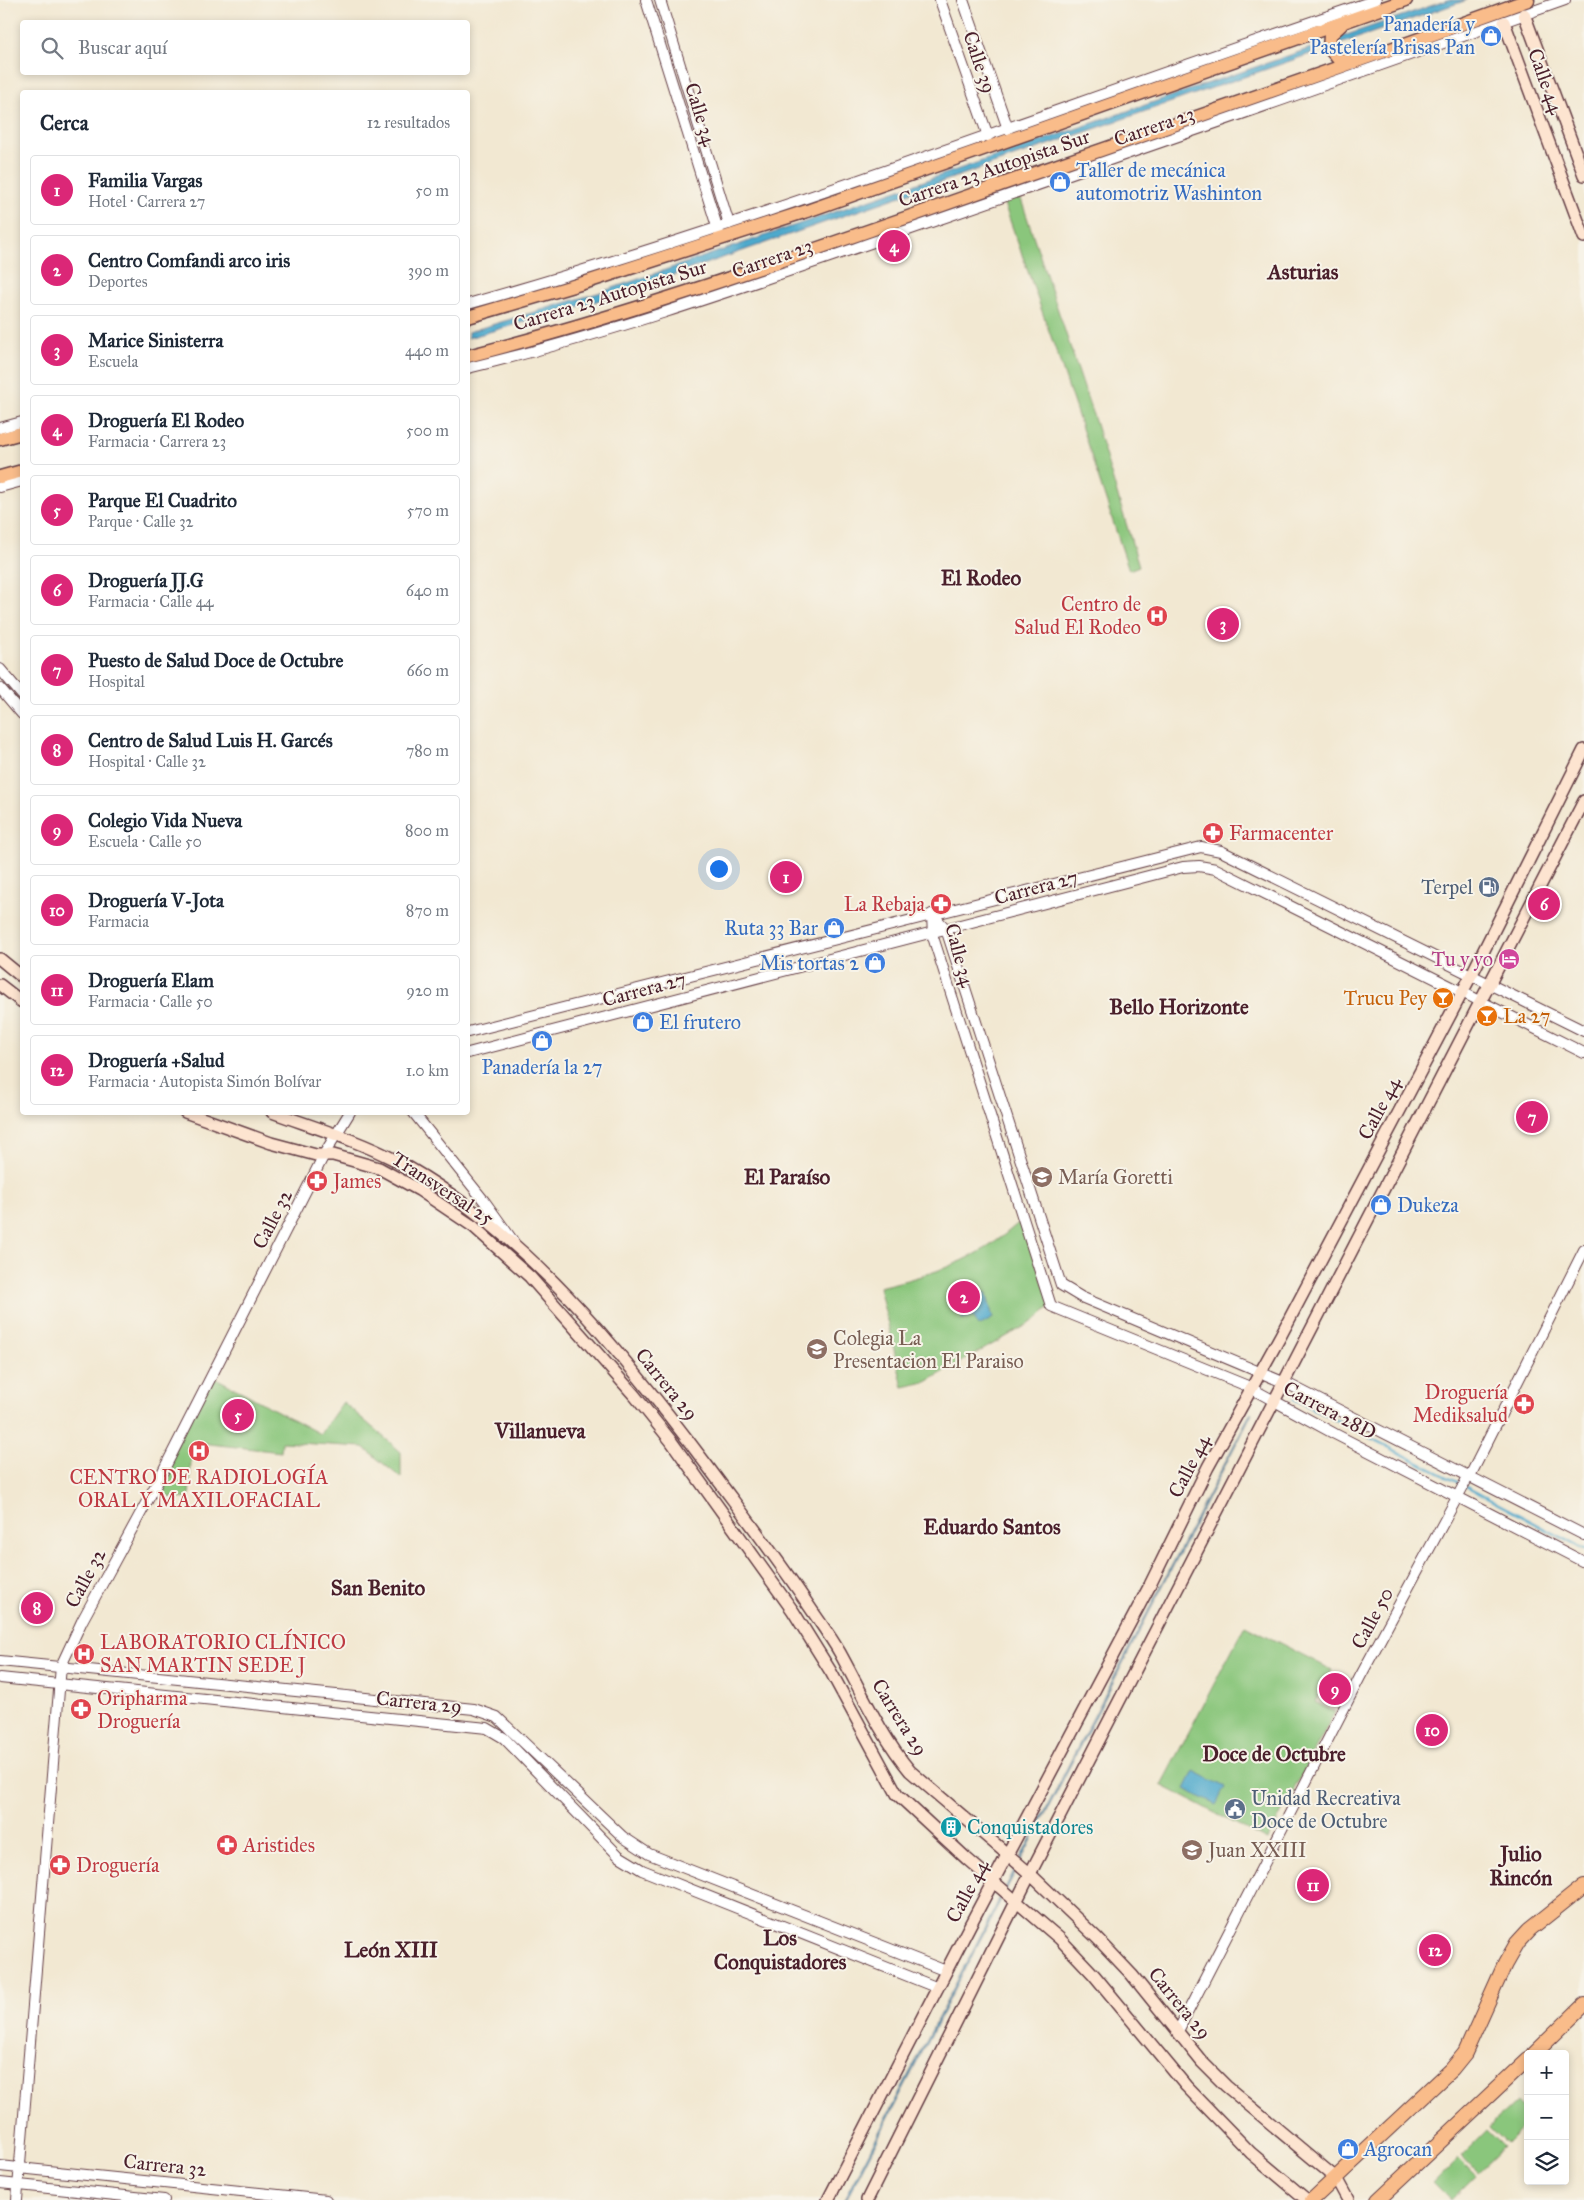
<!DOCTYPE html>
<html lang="es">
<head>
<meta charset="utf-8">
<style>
	:root { --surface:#fff; --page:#f6f6f7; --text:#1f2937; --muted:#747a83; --line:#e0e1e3; --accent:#db2777 }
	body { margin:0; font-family:"IM FELL Great Primer",serif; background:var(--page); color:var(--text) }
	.controls { position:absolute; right:15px; bottom:15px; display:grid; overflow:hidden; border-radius:5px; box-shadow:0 2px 8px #0003 }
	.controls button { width:45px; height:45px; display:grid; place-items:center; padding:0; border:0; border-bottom:1px solid var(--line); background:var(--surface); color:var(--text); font:25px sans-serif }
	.you { position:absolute; left:718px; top:868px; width:18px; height:18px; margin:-12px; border:4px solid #fff; border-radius:50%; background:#1a73e8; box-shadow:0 0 0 8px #1a73e833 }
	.badge { display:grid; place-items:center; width:32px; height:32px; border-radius:50%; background:var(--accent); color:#fff; font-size:16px; font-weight:700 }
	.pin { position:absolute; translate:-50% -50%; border:2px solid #fff; box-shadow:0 1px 5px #0006 }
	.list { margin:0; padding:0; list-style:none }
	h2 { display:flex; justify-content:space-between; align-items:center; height:65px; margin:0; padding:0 20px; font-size:21px }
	h2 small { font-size:16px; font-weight:400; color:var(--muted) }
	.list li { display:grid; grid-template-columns:32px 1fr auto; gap:15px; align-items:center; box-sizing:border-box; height:70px; margin:0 10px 10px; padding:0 10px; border:1px solid var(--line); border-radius:5px }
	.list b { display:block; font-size:19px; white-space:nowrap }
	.list p { margin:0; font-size:16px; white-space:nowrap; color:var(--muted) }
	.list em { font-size:16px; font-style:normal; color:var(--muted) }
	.icon { flex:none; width:28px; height:28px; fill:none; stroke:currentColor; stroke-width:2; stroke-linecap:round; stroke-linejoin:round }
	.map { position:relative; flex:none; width:1584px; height:2200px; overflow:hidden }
	.search { position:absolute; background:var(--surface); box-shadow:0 2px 8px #0003; left:20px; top:20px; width:450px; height:55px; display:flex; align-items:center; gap:12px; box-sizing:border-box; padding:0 18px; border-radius:5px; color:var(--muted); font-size:19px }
	.panel { position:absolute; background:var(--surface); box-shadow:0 2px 8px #0003; left:20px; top:90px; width:450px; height:1025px; border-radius:5px }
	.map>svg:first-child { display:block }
	.green { fill:#8ac67b; stroke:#6a7253 }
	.water { fill:#4ea9cc; stroke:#4c647c }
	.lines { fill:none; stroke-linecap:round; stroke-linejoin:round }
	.stream { stroke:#4ea9cc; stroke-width:2.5 }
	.tertiary-casing { stroke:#633d44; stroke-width:12 }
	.secondary-casing { stroke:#633d44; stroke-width:14 }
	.primary-casing { stroke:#633d44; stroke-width:15 }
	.trunk-casing { stroke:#633d44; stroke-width:16 }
	.tertiary { stroke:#fff; stroke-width:10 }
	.secondary { stroke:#fde4d0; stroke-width:11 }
	.primary { stroke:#f9bc8a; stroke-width:12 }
	.trunk { stroke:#f9bc8a; stroke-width:14 }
	.labels { text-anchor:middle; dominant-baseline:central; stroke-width:4; stroke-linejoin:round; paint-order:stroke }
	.shop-label { font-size:20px; fill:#366cbe; stroke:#f7f3e8; text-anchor:start }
	.street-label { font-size:20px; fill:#4a1f2b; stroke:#f7f3e8 }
	.health-label { font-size:20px; fill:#be3a42; stroke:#f7f3e8; text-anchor:start }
	.service-label { font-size:20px; fill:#4e5e75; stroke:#f7f3e8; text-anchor:end }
	.hotel-label { font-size:20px; fill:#b23c85; stroke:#f7f3e8; text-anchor:end }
	.food-label { font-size:20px; fill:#c56008; stroke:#f7f3e8; text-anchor:end }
	.education-label { font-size:20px; fill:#785e54; stroke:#f7f3e8; text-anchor:start }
	.culture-label { font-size:20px; fill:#0d838f; stroke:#f7f3e8; text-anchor:start }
	.neighbourhood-label { font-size:21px; font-weight:bold; fill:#4a1f2b; stroke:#f7f3e8 }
</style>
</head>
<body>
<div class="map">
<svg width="1584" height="2200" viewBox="0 0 1584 2200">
	<rect width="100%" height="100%" fill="#f7f3e8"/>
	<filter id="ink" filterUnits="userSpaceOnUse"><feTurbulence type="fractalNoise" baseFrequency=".02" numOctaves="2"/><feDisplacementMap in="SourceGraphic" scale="10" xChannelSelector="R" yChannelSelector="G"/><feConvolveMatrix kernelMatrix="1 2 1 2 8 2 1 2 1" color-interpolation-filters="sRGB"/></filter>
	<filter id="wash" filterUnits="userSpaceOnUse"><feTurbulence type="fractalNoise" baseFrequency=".0096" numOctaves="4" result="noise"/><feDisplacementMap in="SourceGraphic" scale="20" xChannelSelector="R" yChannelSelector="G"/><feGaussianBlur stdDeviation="1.12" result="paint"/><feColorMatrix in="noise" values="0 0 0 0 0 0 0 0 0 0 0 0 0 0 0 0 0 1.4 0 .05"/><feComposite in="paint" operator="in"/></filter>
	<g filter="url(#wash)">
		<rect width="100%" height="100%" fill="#f2e8d2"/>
		<!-- green -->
		<g class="green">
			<path d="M 1019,193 L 1095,421 L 1139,566 L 1129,570 L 1061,365 L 1002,198 Z"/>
			<path d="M 1022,1220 L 1051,1306 L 1034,1321 L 926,1382 L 903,1387 L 879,1287 C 917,1278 954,1268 988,1247 C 1000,1239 1011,1229 1022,1220 Z"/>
			<path d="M 212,1376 L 320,1434 L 343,1402 L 401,1452 L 401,1478 L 363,1447 L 282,1442 L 281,1452 L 192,1442 L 189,1499 L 150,1495 Z"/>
			<path d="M 1245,1625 L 1332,1670 L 1315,1702 L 1335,1712 L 1267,1840 L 1161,1785 Z"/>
			<path d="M 1516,2102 L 1528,2114 L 1528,2123 L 1507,2144 L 1490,2127 Z"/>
			<path d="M 1487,2130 L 1504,2147 L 1478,2172 L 1462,2155 Z"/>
			<path d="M 1459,2158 L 1476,2175 L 1451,2200 L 1434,2183 Z"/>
		</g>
		<!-- water -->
		<g class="water">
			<path d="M 1448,0 L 1467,0 L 1340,44 L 1338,38 Z"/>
			<path d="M 1311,48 L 1313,53 L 604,299 L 468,338 L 468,332 L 601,292 Z"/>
			<path d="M 986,1292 L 993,1318 L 979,1326 L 973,1316 L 962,1319 L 960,1303 Z"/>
			<path d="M 1251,1412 L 1252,1413 L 846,2200 L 844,2200 Z"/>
			<path d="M 1194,1771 L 1225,1787 L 1216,1805 L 1185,1789 Z"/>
		</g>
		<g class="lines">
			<!-- stream -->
			<g class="stream">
				<path d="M 1294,1399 L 1461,1484"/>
				<path d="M 1466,1487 L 1584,1549"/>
			</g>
		</g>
	</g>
	<g filter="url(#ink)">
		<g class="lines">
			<!-- tertiary casing -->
			<g class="tertiary-casing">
				<g id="tertiary">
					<path d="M 646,0 L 719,233"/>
					<path d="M 660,0 L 729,224"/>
					<path d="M 940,0 L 988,136"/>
					<path d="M 963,0 L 1008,129"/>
					<path d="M 468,304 C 775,218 1073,101 1376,0"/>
					<path d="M 468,368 C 618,332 765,279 911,229 C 1130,154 1347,77 1565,0"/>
					<path d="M 0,428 L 22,422"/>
					<path d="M 0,487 L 22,481"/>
					<path d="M 0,669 L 22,695"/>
					<path d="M 0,688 L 22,714"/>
					<path d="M 932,914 L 933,937 L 1051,1306 L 1245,1385 L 1335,1434 L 1584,1562"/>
					<path d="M 932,914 L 946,929 L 1061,1285 L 1081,1297 L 1290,1385 L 1584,1535"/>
					<path d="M 468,1032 L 1201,847 L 1221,851 L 1584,1031"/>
					<path d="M 468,1053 L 1183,867 L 1199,866 L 1216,869 L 1584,1053"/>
					<path d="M 413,1112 L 485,1202 L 513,1241"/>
					<path d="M 0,1661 L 474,1709 L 497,1717 L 623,1837 L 649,1854 L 946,1971"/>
					<path d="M 0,1678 L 487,1728 L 504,1738 L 619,1856 L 642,1870 L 938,1988"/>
					<path d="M 1178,2031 L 1360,1677 L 1467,1479 L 1470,1476 L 1584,1250"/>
					<path d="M 0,2166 L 326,2200"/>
					<path d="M 0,2183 L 164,2200"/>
					<path d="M 17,2200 L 61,1666 L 82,1621 L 157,1483 L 326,1151 L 350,1112"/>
				</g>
			</g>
			<!-- secondary casing -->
			<g class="secondary-casing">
				<g id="secondary">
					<path d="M 1524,14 L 1584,175"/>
					<path d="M 1504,22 L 1584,237"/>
					<path d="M 0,959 L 22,977"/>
					<path d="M 0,985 L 22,1002"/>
					<path d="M 185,1112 L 271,1143 L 316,1155 L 333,1155 L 379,1168 L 419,1190 L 474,1227 L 530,1277 L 635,1396 L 671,1441 L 793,1611 L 831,1672 L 897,1794 L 967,1859 L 1059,1938 L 1094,1975 L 1186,2086 L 1251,2153 L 1307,2200"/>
					<path d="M 272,1112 C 313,1127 357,1140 395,1160 C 524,1229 623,1353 709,1468 C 743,1514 778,1559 809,1606 C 819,1621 831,1637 840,1653 C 862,1693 881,1736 910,1771 L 1028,1872 L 1097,1938 L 1132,1975 L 1202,2062 L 1226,2086 L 1336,2178 L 1348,2200"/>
					<path d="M 828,2200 L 970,1925 L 1149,1587 L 1208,1467 L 1281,1335 L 1474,970 L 1584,750"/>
					<path d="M 867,2200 L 1032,1870 L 1584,801"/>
				</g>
			</g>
			<!-- primary casing -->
			<g class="primary-casing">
				<g id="primary">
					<path d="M 1341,25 L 1330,35 L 1329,48 L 1339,60 L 1354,61"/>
					<path d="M 1406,48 L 1430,48"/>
					<path d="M 468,317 L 590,281 L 810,210 L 1406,0"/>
					<path d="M 468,356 C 647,310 822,247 997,186 C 1174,125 1352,64 1528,0"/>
					<path d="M 0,439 L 22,433"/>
					<path d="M 0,477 L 22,471"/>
				</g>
			</g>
			<!-- trunk casing -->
			<g class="trunk-casing">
				<g id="trunk">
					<path d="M 1534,2054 L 1584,2005"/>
					<path d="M 1312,2200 L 1452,2069 L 1465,2053 L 1505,1964 L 1517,1943 L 1529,1930 L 1584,1886"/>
					<path d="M 1378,2200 L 1528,2059"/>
				</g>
			</g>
			<!-- tertiary -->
			<use href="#tertiary" class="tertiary"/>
			<!-- secondary -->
			<use href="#secondary" class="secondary"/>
			<!-- primary -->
			<use href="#primary" class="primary"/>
			<!-- trunk -->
			<use href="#trunk" class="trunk"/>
		</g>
	</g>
	<!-- icons -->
	<defs>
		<g id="shop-disc" transform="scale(1.125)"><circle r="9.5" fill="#3f7fe0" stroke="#f7f3e8"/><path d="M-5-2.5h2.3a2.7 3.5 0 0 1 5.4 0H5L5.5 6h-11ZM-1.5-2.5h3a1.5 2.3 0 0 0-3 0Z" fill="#fff"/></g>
		<g id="hospital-disc" transform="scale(1.125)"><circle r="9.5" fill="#e0444e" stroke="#f7f3e8"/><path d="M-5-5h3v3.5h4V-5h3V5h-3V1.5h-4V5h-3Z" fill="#fff"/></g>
		<g id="pharmacy-disc" transform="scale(1.125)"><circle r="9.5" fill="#e0444e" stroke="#f7f3e8"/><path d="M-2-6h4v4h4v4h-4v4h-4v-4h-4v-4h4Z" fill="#fff"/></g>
		<g id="fuel-disc" transform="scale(1.125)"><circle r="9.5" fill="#5c6f8a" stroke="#f7f3e8"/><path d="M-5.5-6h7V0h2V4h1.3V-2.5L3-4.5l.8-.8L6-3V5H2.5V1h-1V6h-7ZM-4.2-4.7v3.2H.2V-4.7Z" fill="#fff"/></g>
		<g id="hotel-disc" transform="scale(1.125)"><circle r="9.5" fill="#d1479c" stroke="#f7f3e8"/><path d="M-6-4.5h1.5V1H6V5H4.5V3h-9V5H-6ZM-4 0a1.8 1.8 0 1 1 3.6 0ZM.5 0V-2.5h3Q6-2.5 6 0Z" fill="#fff"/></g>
		<g id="bar-disc" transform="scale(1.125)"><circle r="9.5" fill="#e8710a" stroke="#f7f3e8"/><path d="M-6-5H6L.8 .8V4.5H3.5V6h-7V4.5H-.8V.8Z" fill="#fff"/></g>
		<g id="school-disc" transform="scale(1.125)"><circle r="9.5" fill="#8d6e63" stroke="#f7f3e8"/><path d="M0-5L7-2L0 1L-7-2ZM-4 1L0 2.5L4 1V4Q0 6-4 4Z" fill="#fff"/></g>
		<g id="university-disc" transform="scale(1.125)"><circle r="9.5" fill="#8d6e63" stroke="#f7f3e8"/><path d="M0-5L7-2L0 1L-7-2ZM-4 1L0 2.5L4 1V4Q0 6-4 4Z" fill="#fff"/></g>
		<g id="civic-disc" transform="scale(1.125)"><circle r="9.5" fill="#5c6f8a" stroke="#f7f3e8"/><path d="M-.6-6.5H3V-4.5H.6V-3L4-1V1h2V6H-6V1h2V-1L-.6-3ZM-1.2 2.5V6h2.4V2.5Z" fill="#fff"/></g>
		<g id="building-disc" transform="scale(1.125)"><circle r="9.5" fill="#0f9aa8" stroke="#f7f3e8"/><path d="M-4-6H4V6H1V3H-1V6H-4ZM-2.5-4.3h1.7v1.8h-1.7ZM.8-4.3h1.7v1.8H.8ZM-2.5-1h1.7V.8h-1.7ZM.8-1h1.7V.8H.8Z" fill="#fff"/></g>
	</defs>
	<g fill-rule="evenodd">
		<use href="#shop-disc" x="1491" y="36"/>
		<use href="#shop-disc" x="1060" y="182"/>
		<use href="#hospital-disc" x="1157" y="616"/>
		<use href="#pharmacy-disc" x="1213" y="833"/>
		<use href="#fuel-disc" x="1489" y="887"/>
		<use href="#pharmacy-disc" x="941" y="904"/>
		<use href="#shop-disc" x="834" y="928"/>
		<use href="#hotel-disc" x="1509" y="959"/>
		<use href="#shop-disc" x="875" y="963"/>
		<use href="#bar-disc" x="1443" y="998"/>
		<use href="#bar-disc" x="1487" y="1016"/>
		<use href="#shop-disc" x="643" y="1022"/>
		<use href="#shop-disc" x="542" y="1041"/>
		<use href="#school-disc" x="1042" y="1177"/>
		<use href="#pharmacy-disc" x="317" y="1181"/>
		<use href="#shop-disc" x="1381" y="1205"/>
		<use href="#university-disc" x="817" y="1349"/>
		<use href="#pharmacy-disc" x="1524" y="1404"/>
		<use href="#hospital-disc" x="199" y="1451"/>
		<use href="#hospital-disc" x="84" y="1654"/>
		<use href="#pharmacy-disc" x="81" y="1709"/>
		<use href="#civic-disc" x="1235" y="1809"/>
		<use href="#building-disc" x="951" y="1827"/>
		<use href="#pharmacy-disc" x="227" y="1845"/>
		<use href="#school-disc" x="1192" y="1850"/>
		<use href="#pharmacy-disc" x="60" y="1865"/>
		<use href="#shop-disc" x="1348" y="2149"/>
	</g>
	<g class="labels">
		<!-- shop labels -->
		<g class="shop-label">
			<text x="1475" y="24" text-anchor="end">Panadería y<tspan x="1475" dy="23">Pastelería Brisas Pan</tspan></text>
			<text x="1076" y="170">Taller de mecánica<tspan x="1076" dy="23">automotriz Washinton</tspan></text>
			<text x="818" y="928" text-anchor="end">Ruta 33 Bar</text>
			<text x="859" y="963" text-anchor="end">Mis tortas 2</text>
			<text x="659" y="1022">El frutero</text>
			<text x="542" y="1067" text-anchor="middle">Panadería la 27</text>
			<text x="1397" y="1205">Dukeza</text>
			<text x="1364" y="2149">Agrocan</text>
		</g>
		<!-- street labels -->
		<g class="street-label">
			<text transform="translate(980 62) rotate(71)">Calle 39</text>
			<text transform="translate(1546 81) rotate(70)">Calle 44</text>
			<text transform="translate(701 114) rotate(73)">Calle 34</text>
			<text transform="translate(1154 126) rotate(-19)">Carrera 23</text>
			<text transform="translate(994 168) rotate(-19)">Carrera 23 Autopista Sur</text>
			<text transform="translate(772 258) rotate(-19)">Carrera 23</text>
			<text transform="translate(610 295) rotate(-17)">Carrera 23 Autopista Sur</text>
			<text transform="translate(1036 887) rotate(-15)">Carrera 27</text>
			<text transform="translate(960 955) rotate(75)">Calle 34</text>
			<text transform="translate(644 989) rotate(-15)">Carrera 27</text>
			<text transform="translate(1379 1108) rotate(-62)">Calle 44</text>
			<text transform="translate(443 1188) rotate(33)">Transversal 25</text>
			<text transform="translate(272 1219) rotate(-63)">Calle 32</text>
			<text transform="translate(667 1384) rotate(51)">Carrera 29</text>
			<text transform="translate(1330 1410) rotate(28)">Carrera 28D</text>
			<text transform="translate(1189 1466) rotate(-63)">Calle 44</text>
			<text transform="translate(85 1578) rotate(-62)">Calle 32</text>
			<text transform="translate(1372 1618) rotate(-62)">Calle 50</text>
			<text transform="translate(419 1702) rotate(6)">Carrera 29</text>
			<text transform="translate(900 1717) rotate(58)">Carrera 29</text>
			<text transform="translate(967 1891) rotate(-62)">Calle 44</text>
			<text transform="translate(1180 2003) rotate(51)">Carrera 29</text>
			<text transform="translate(165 2165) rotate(6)">Carrera 32</text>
		</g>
		<!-- health labels -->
		<g class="health-label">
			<text x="1141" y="604" text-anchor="end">Centro de<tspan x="1141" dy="23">Salud El Rodeo</tspan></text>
			<text x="1229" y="833">Farmacenter</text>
			<text x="925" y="904" text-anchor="end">La Rebaja</text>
			<text x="333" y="1181">James</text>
			<text x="1508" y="1392" text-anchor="end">Droguería<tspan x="1508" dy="23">Mediksalud</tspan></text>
			<text x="199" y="1477" text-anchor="middle">CENTRO DE RADIOLOGÍA<tspan x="199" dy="23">ORAL Y MAXILOFACIAL</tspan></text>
			<text x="100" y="1642">LABORATORIO CLÍNICO<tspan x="100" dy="23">SAN MARTIN SEDE J</tspan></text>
			<text x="97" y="1698">Oripharma<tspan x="97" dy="23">Droguería</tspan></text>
			<text x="243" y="1845">Aristides</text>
			<text x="76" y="1865">Droguería</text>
		</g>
		<!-- service labels -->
		<g class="service-label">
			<text x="1473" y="887">Terpel</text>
			<text x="1251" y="1798" text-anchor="start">Unidad Recreativa<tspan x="1251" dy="23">Doce de Octubre</tspan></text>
		</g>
		<!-- hotel labels -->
		<g class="hotel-label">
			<text x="1493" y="959">Tu y yo</text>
		</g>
		<!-- food labels -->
		<g class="food-label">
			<text x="1427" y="998">Trucu Pey</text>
			<text x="1503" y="1016" text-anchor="start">La 27</text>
		</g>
		<!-- education labels -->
		<g class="education-label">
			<text x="1058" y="1177">María Goretti</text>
			<text x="833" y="1338">Colegia La<tspan x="833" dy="23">Presentacion El Paraiso</tspan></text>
			<text x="1208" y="1850">Juan XXIII</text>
		</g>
		<!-- culture labels -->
		<g class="culture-label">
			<text x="967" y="1827">Conquistadores</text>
		</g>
		<!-- neighbourhood labels -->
		<g class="neighbourhood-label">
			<text x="1303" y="272">Asturias</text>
			<text x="981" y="578">El Rodeo</text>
			<text x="1179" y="1007">Bello Horizonte</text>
			<text x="787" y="1177">El Paraíso</text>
			<text x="540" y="1431">Villanueva</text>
			<text x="992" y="1527">Eduardo Santos</text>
			<text x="378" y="1588">San Benito</text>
			<text x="1274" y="1754">Doce de Octubre</text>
			<text x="1521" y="1854">Julio<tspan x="1521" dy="24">Rincón</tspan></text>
			<text x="780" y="1938">Los<tspan x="780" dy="24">Conquistadores</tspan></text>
			<text x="391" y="1950">León XIII</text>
		</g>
	</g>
</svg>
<div class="controls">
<button>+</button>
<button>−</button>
<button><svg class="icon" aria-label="layers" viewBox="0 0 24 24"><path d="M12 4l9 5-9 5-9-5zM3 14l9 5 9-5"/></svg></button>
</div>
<div class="you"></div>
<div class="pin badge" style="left:786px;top:877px">1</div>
<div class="pin badge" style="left:964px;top:1297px">2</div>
<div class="pin badge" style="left:1223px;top:624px">3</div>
<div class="pin badge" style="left:894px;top:246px">4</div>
<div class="pin badge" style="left:238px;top:1415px">5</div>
<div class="pin badge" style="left:1544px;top:904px">6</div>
<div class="pin badge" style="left:1532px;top:1117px">7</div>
<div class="pin badge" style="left:37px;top:1608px">8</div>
<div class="pin badge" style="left:1335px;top:1689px">9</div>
<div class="pin badge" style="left:1432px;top:1730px">10</div>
<div class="pin badge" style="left:1313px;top:1885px">11</div>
<div class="pin badge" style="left:1435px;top:1950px">12</div>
<div class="search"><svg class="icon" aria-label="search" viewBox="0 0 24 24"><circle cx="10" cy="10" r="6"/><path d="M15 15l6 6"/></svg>Buscar aquí</div>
<section class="panel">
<h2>Cerca<small>12 resultados</small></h2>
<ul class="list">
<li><span class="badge">1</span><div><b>Familia Vargas</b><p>Hotel · Carrera 27</p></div><em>50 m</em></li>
<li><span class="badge">2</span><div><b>Centro Comfandi arco iris</b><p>Deportes</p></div><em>390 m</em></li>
<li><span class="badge">3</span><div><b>Marice Sinisterra</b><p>Escuela</p></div><em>440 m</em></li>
<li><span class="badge">4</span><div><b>Droguería El Rodeo</b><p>Farmacia · Carrera 23</p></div><em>500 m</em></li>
<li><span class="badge">5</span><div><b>Parque El Cuadrito</b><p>Parque · Calle 32</p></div><em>570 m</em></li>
<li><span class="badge">6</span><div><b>Droguería JJ.G</b><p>Farmacia · Calle 44</p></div><em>640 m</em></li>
<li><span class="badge">7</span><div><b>Puesto de Salud Doce de Octubre</b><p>Hospital</p></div><em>660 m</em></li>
<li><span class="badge">8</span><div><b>Centro de Salud Luis H. Garcés</b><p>Hospital · Calle 32</p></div><em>780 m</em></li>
<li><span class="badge">9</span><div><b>Colegio Vida Nueva</b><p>Escuela · Calle 50</p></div><em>800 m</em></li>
<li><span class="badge">10</span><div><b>Droguería V-Jota</b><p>Farmacia</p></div><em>870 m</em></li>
<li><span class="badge">11</span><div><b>Droguería Elam</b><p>Farmacia · Calle 50</p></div><em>920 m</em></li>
<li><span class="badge">12</span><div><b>Droguería +Salud</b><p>Farmacia · Autopista Simón Bolívar</p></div><em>1.0 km</em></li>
</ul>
</section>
</div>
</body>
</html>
